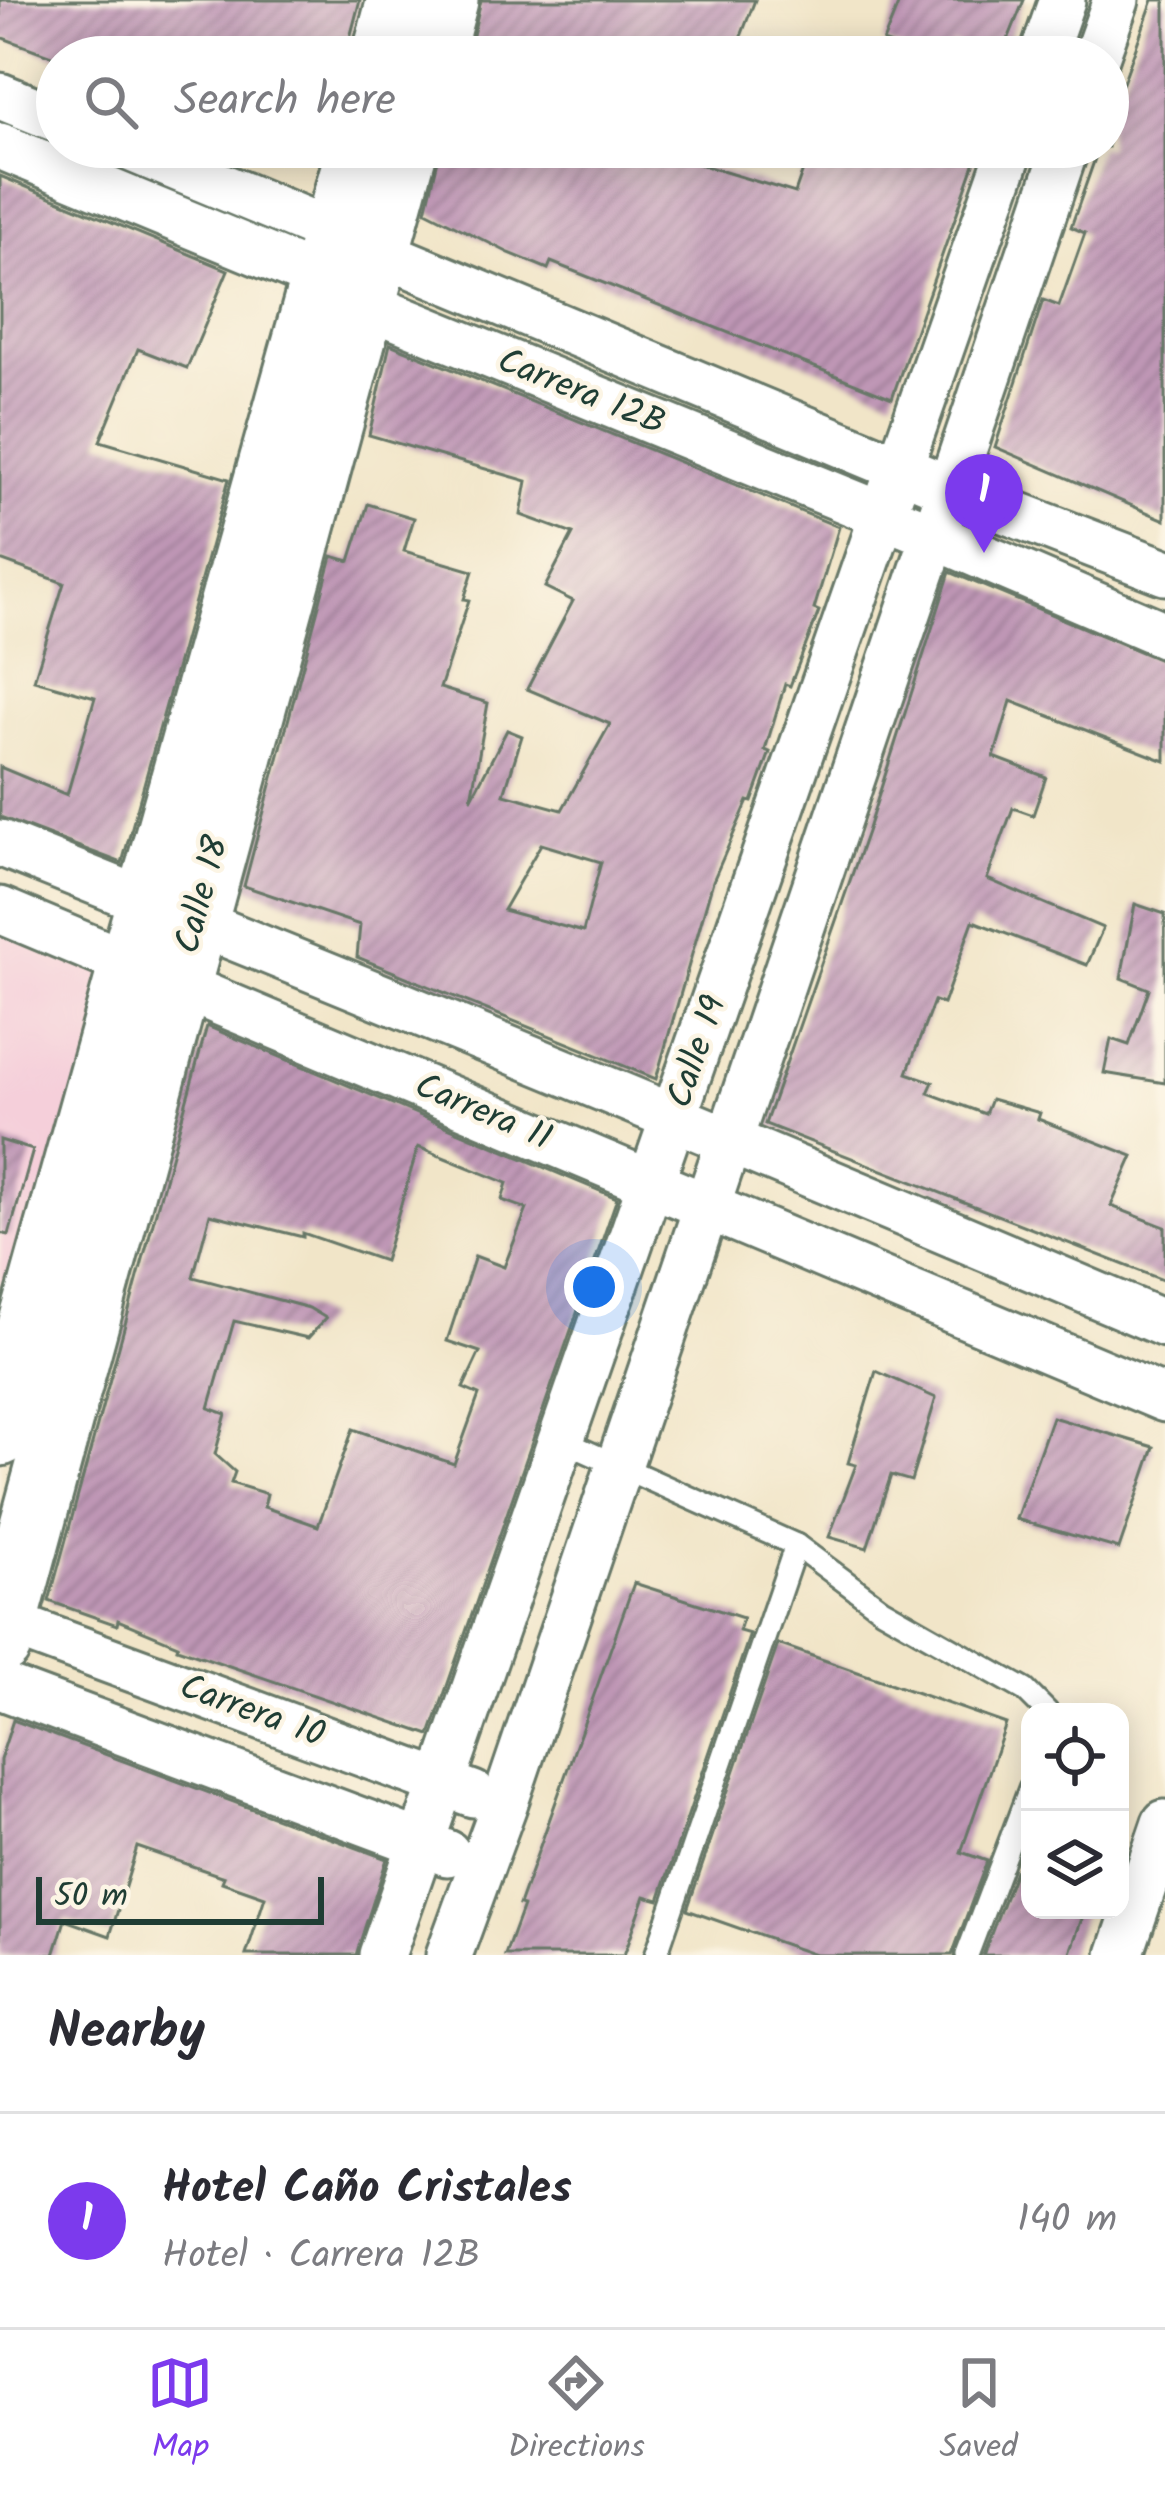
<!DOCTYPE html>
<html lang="en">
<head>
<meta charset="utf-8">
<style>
	:root { --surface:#fff; --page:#f2f2f3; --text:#2b2b33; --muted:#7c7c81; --line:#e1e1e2; --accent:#7c3aed }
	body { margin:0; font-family:Kalam,sans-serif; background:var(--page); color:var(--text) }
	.controls { position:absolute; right:36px; bottom:36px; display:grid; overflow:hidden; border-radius:24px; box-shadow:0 6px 30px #0003 }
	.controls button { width:108px; height:108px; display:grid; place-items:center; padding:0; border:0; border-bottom:3px solid var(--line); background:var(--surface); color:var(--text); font:60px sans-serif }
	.scale { position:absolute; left:36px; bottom:30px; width:288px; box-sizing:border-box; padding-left:12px; border:6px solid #1f3d34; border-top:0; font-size:33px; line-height:42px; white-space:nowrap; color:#1f3d34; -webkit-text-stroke:9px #fcf5e5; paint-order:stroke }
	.you { position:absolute; left:594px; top:1287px; width:42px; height:42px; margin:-30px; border:9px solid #fff; border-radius:50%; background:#1a73e8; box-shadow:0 0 0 18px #1a73e833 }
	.badge { display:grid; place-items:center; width:78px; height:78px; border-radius:50%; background:var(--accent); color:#fff; font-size:39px; font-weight:700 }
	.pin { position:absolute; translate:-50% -99px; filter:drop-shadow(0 3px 6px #0008) }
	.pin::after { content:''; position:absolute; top:63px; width:42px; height:36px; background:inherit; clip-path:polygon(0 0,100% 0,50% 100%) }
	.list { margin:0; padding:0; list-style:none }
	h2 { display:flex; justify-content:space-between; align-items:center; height:156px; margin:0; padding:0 48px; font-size:51px }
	h2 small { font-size:39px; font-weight:400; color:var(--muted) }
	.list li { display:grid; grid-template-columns:78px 1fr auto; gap:36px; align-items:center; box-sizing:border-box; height:216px; padding:0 48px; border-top:3px solid var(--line) }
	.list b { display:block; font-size:45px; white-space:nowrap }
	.list p { margin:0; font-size:39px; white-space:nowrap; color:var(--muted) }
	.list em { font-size:39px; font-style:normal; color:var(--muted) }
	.icon { flex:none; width:66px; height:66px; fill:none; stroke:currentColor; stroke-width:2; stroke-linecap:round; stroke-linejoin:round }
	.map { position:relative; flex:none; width:1165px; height:1955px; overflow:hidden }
	.search { position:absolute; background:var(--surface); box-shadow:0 6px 30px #0003; left:36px; right:36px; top:36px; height:132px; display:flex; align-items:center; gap:30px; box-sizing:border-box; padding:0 42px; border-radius:66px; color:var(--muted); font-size:45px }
	.sheet { height:372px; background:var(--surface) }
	nav { display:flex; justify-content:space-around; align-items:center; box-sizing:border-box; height:168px; border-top:3px solid var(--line); background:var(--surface); font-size:33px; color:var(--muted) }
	nav a { display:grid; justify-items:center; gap:6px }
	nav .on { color:var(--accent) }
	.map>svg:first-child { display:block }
	.built { fill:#f5cfda }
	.building { fill:url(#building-hatch); fill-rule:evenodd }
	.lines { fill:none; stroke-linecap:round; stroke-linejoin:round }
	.lane-casing { stroke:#687868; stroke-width:27 }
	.street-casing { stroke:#687868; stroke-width:51 }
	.secondary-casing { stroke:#687868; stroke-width:69 }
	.lane { stroke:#fff; stroke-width:21 }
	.street { stroke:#fff; stroke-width:45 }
	.secondary { stroke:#fff; stroke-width:63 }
	.labels { text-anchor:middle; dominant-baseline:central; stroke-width:9; stroke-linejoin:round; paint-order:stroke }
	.street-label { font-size:36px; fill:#1f3d34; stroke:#fcf5e5 }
</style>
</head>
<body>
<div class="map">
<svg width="1165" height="1955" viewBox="0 0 1165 1955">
	<defs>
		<pattern id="building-hatch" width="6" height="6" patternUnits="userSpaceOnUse" patternTransform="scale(3)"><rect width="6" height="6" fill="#bf97b6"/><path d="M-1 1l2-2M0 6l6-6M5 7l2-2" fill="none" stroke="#9b7c95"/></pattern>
	</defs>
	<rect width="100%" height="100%" fill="#fcf5e5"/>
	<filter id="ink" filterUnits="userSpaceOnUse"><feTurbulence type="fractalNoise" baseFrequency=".00833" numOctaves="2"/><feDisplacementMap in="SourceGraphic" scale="24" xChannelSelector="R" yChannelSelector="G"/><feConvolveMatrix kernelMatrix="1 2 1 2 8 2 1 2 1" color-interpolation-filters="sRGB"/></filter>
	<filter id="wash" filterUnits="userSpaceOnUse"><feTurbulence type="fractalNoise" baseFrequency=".004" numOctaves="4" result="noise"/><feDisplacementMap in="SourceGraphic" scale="48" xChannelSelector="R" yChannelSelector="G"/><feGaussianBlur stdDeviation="2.7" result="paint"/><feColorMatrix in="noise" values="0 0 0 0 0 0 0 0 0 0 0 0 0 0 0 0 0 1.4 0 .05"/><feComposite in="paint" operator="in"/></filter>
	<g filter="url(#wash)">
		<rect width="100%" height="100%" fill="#f1e5c8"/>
		<!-- built -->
		<path class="built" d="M 0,927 L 113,973 L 0,1400 Z"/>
		<g id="blocks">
			<!-- building -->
			<g class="building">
				<path d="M 0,0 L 360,0 L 345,57 L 54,57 L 0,37 Z"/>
				<path d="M 481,0 L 755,0 L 733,57 L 468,57 Z"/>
				<path d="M 900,0 L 1024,0 L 1001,57 L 987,57 L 953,44 L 948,57 L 926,57 L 883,42 Z"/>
				<path d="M 1153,0 L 1165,0 L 1165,520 L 995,447 L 1043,300 L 1059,306 L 1085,233 L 1071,227 L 1099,147 L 1108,147 L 1108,124 Z"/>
				<path d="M 441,147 L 698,147 L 692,162 L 795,193 L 811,147 L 980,147 L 892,398 L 551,262 L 548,269 L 509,253 L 426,211 Z"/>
				<path d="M 0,176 L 228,270 L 187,368 L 138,349 L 100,441 L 229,479 L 122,863 L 0,817 L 0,767 L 67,795 L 95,697 L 34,680 L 64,583 L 0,560 Z"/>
				<path d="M 390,344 L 839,527 L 814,609 L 819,611 L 790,686 L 785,684 L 765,750 L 770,752 L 752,802 L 748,801 L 713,881 L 656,1079 L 357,957 L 360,925 L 244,886 L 332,556 L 350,561 L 368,504 L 414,518 L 404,551 L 473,571 L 464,599 L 469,600 L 440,688 L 488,703 L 471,799 L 507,730 L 522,736 L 504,794 L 562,810 L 610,724 L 527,689 L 573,601 L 545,587 L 573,534 L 521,515 L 527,481 L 369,435 ZM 541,844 L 601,862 L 583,932 L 503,910 Z"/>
				<path d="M 950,572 L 1165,662 L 1165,761 L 1011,701 L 994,757 L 1046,777 L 1033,815 L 1013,808 L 987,879 L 1103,928 L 1087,965 L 973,921 L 943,1004 L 934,1001 L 907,1073 L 933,1082 L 928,1093 L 985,1114 L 991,1099 L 1040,1113 L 1038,1119 L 1133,1156 L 1111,1206 L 1165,1227 L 1165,1281 L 765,1124 L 868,829 Z"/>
				<path d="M 1135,904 L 1165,914 L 1165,1083 L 1104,1073 L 1111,1039 L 1129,1045 L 1149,989 L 1121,978 Z"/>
				<path d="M 207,1026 L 617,1198 L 430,1735 L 177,1648 L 178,1645 L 118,1620 L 117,1625 L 49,1601 ZM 418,1147 L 507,1183 L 502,1200 L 527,1209 L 504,1267 L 475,1256 L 447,1341 L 480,1352 L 463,1388 L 479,1395 L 454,1464 L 353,1429 L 318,1526 L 264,1507 L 267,1494 L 231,1483 L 235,1472 L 215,1454 L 226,1414 L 209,1408 L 234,1321 L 308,1338 L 326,1318 L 309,1308 L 193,1277 L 210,1214 L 303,1237 L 303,1233 L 384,1261 Z"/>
				<path d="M 0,1140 L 33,1150 L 9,1235 L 0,1233 Z"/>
				<path d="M 876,1371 L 936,1398 L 911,1481 L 891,1475 L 867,1548 L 829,1537 L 856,1465 L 848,1463 Z"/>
				<path d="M 1052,1417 L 1154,1447 L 1119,1549 L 1016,1519 Z"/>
				<path d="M 634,1583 L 743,1618 L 739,1631 L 750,1634 L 659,1900 L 645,1896 L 624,1955 L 505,1955 L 523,1906 L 519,1905 Z"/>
				<path d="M 778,1644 L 1006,1724 L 961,1852 L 987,1861 L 952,1955 L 815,1955 L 687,1910 Z"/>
				<path d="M 13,1720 L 387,1859 L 356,1955 L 246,1955 L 265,1897 L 222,1882 L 224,1877 L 137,1847 L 110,1936 L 65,1920 L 54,1955 L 0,1955 L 0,1760 Z"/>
				<path d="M 1015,1871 L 1030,1876 L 1030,1910 L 1085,1910 L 1069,1955 L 983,1955 Z"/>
			</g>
		</g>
	</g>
	<g filter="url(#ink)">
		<use href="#blocks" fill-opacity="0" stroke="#687868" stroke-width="3"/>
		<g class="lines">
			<!-- lane casing -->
			<g class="lane-casing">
				<g id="lane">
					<path d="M 563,1441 L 796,1545 L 882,1609 L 1025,1690 L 1047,1712"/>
					<path d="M 656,1955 L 796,1545"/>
					<path d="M 967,1955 L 1030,1788"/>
				</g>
			</g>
			<!-- street casing -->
			<g class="street-casing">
				<g id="street">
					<path d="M 1042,57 L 1062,0"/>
					<path d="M 1096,57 L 1116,0"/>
					<path d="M 0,96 L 57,119"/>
					<path d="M 0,146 L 322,279 L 364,304 L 934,536 L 1165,635"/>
					<path d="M 127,147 L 950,489 L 1165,572"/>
					<path d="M 0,843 C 390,999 778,1159 1165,1324"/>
					<path d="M 0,910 L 1165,1399"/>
					<path d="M 0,1620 L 473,1794"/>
					<path d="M 0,1686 L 447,1853"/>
					<path d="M 382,1955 L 1011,147"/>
					<path d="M 449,1955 L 504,1805 L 1066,147"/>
					<path d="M 1120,1955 L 1165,1823"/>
				</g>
			</g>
			<!-- secondary casing -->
			<g class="secondary-casing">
				<g id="secondary">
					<path d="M 384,57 L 399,0"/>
					<path d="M 431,57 L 446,0"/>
					<path d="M 0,1434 L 359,147"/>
					<path d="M 0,1643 L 406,147"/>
				</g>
			</g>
			<!-- lane -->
			<use href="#lane" class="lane"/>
			<!-- street -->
			<use href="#street" class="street"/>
			<!-- secondary -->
			<use href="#secondary" class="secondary"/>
		</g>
	</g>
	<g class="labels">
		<!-- street labels -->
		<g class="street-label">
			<text transform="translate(581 393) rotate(22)">Carrera 12B</text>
			<text transform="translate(203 895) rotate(-75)">Calle 18</text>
			<text transform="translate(698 1052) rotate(-71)">Calle 19</text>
			<text transform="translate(483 1113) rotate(23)">Carrera 11</text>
			<text transform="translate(252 1712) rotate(20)">Carrera 10</text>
		</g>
	</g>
</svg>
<div class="controls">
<button><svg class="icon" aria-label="locate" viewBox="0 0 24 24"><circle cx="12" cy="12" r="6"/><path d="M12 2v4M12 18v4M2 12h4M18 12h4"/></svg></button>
<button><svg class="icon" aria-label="layers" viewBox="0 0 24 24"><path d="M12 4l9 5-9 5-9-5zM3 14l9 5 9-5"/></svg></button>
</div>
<div class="scale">50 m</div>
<div class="you"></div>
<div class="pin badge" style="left:984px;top:553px">1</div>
<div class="search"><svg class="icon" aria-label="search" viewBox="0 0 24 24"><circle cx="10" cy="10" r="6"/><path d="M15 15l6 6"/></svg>Search here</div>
</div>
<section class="sheet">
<h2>Nearby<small></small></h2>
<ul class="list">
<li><span class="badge">1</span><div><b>Hotel Caño Cristales</b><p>Hotel · Carrera 12B</p></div><em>140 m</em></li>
</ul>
</section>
<nav>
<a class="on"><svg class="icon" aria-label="map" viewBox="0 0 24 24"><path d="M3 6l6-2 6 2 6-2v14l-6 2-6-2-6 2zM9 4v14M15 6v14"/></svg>Map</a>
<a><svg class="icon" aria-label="directions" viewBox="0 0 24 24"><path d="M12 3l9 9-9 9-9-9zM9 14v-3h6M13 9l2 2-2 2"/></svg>Directions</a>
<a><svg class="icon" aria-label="saved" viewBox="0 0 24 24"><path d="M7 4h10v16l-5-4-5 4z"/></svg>Saved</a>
</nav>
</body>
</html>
